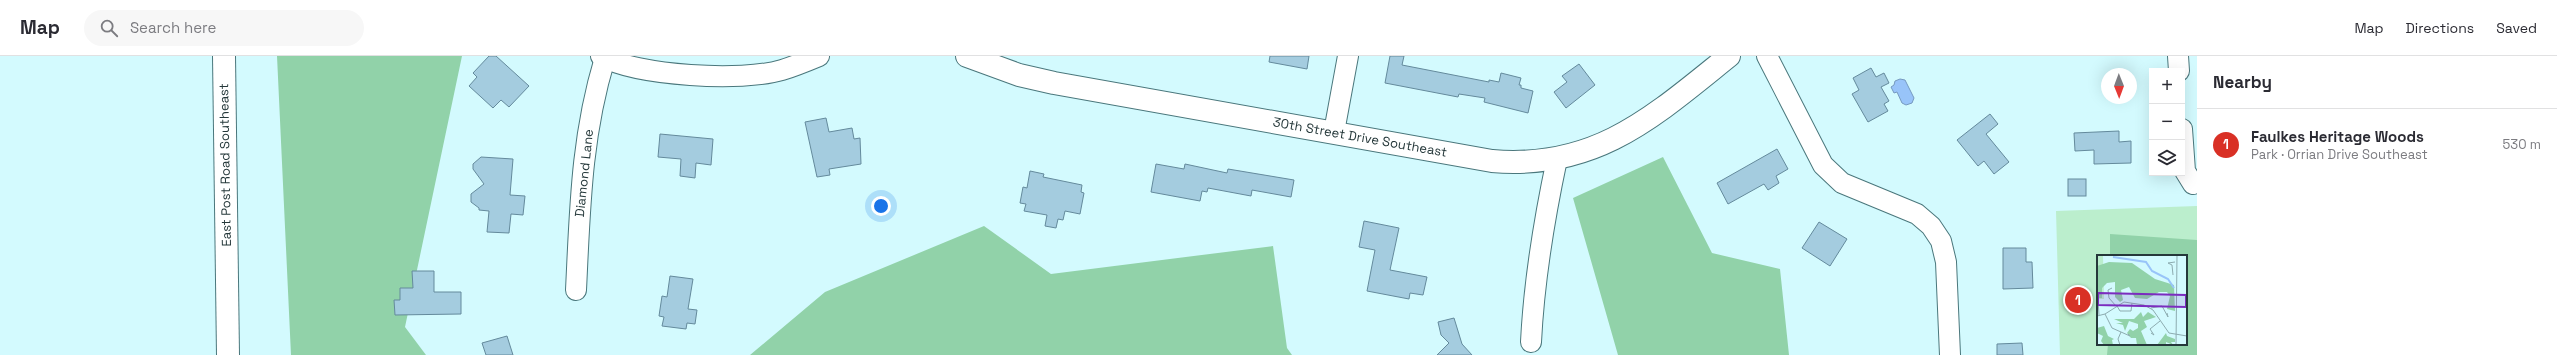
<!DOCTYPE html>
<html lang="en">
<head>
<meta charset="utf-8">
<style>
	:root { --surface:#fff; --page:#f7f7f7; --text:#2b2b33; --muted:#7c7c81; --line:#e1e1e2; --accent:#d93025 }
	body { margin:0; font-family:"Space Grotesk",sans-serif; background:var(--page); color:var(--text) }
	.controls { position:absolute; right:12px; top:12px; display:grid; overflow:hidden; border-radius:0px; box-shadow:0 4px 16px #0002 }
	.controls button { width:36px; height:36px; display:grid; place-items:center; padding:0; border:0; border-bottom:1px solid var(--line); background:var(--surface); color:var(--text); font:20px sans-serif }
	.compass { position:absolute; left:2101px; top:12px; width:36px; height:36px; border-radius:50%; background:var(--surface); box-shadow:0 4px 16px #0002; rotate:179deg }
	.you { position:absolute; left:881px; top:150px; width:14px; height:14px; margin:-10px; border:3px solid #fff; border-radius:50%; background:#1a73e8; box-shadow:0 0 0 6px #1a73e833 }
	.badge { display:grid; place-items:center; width:26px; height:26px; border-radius:50%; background:var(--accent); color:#fff; font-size:13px; font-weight:700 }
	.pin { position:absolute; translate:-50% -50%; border:2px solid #fff; box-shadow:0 1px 4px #0006 }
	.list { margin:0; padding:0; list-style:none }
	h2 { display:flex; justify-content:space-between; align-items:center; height:52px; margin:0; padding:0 16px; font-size:17px }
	h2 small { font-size:13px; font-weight:400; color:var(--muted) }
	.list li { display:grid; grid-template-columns:26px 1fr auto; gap:12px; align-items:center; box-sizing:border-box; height:72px; padding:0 16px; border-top:1px solid var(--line) }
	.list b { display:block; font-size:15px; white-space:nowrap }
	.list p { margin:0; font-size:13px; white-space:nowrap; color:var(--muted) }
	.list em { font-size:13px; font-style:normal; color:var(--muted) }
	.icon { flex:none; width:22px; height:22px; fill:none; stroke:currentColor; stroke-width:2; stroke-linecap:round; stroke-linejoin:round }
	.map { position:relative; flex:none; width:2197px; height:299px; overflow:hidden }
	header { display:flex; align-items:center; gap:24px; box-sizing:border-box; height:56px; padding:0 20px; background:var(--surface); border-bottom:1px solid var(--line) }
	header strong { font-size:19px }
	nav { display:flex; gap:22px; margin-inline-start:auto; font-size:14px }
	.search { width:280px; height:36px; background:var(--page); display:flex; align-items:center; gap:10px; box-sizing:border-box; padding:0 14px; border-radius:22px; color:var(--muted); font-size:15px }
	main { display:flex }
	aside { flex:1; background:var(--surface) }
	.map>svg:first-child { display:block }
	.green { fill:#bbeecd; fill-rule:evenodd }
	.forest { fill:#91d2a9 }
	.water { fill:#98c4f9; stroke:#769ac0 }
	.building { fill:#a4ccdf; stroke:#648a9c }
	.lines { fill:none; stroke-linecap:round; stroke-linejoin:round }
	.minor-casing { stroke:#4a777c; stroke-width:22 }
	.major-casing { stroke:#4a777c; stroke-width:24 }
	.minor { stroke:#fff; stroke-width:20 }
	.major { stroke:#fff; stroke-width:22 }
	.labels { text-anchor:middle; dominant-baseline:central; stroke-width:3; stroke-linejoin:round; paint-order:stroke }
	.street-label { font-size:13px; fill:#25383a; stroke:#fff }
	.inset-river { fill:none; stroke:#98c4f9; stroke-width:2 }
	.inset-road { fill:none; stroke:#8dacb0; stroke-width:1 }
	.view { fill:#7b2cbf; fill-opacity:0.15; stroke:#7b2cbf; stroke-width:2 }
	.inset-edge { fill:none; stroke:#25383a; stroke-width:2 }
</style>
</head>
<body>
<header>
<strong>Map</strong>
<div class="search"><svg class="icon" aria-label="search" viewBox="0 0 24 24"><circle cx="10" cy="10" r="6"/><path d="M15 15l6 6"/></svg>Search here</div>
<nav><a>Map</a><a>Directions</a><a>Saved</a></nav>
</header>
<main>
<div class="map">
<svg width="2197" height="299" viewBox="0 0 2197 299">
	<rect width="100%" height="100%" fill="#d3fafe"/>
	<!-- green -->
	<path class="green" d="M 2197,150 L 2197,299 L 2060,299 L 2056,155 ZM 2098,200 L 2186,200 L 2186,288 L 2098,288 Z"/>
	<!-- forest -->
	<g class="forest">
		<path d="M 277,0 L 462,0 L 405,271 L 426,299 L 291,299 Z"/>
		<path d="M 1663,101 L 1712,197 L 1780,213 L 1789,299 L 1618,299 L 1573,142 Z"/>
		<path d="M 984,170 L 1051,218 L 1273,190 L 1287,292 L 1292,299 L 750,299 L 825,236 Z"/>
		<path d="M 2110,178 L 2197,184 L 2197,299 L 2107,299 L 2108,288 L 2186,288 L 2186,200 L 2110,200 Z"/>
	</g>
	<!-- water -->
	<path class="water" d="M 1900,23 L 1905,24 L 1914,42 L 1912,47 L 1906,49 L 1902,47 L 1897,36 L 1894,37 L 1891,31 L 1894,29 L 1895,25 Z"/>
	<!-- building -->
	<g class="building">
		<path d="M 489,0 L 496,0 L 529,30 L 509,51 L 501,44 L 493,52 L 469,30 L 477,21 L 473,17 Z"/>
		<path d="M 1270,0 L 1309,0 L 1307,13 L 1269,6 Z"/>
		<path d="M 1390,0 L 1404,0 L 1402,9 L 1489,26 L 1489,24 L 1499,26 L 1501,17 L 1521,22 L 1519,29 L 1521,29 L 1521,32 L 1533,35 L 1528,57 L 1484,46 L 1485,42 L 1459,38 L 1458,41 L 1385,27 Z"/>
		<path d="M 1579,8 L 1595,29 L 1566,52 L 1554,36 L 1567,26 L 1562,20 Z"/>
		<path d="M 1871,12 L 1876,21 L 1884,17 L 1889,27 L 1881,31 L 1889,45 L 1884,48 L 1888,55 L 1868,66 L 1852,38 L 1859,34 L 1853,22 Z"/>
		<path d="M 1990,58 L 1998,68 L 1986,78 L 2009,106 L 1994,118 L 1984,105 L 1978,110 L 1957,84 Z"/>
		<path d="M 826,62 L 829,76 L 852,72 L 854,83 L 860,82 L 861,108 L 829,113 L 830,119 L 817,121 L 805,66 Z"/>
		<path d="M 2119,75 L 2119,86 L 2131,85 L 2131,107 L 2094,108 L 2094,94 L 2075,95 L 2074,77 Z"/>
		<path d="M 660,78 L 713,83 L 711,109 L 696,107 L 695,122 L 680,120 L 681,103 L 658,101 Z"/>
		<path d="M 1777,93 L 1788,113 L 1776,120 L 1779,127 L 1768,134 L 1764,128 L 1728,148 L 1717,127 Z"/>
		<path d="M 481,101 L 513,103 L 510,139 L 525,140 L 523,159 L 511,158 L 509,177 L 487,176 L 489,155 L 479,154 L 479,152 L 471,146 L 471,138 L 484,128 L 473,113 L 473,108 Z"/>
		<path d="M 1156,108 L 1184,113 L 1185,108 L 1227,117 L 1228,113 L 1294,124 L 1291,141 L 1252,134 L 1251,140 L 1208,132 L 1207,136 L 1202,135 L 1200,145 L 1151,136 Z"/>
		<path d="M 1030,115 L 1044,118 L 1043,121 L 1082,129 L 1081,136 L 1084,137 L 1080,158 L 1065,155 L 1063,164 L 1058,163 L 1056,172 L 1045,170 L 1047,159 L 1024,155 L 1026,148 L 1020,147 L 1023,131 L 1027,132 Z"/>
		<rect x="2068" y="123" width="18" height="17"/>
		<path d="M 1364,165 L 1399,172 L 1390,214 L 1427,221 L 1423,239 L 1410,237 L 1409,243 L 1367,235 L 1375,194 L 1359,191 Z"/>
		<path d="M 1819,166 L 1847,183 L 1830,210 L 1802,192 Z"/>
		<path d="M 2003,192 L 2026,192 L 2026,206 L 2032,206 L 2033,232 L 2003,233 Z"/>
		<path d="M 412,215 L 434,215 L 434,236 L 461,236 L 461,258 L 395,259 L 394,244 L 400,244 L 400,232 L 413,232 Z"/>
		<path d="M 670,220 L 693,223 L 688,253 L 697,254 L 695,268 L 687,267 L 686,273 L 662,270 L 664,261 L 659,260 L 662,240 L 667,241 Z"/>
		<path d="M 1454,262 L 1462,288 L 1472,299 L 1437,299 L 1449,287 L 1441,279 L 1438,266 Z"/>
		<path d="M 507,280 L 513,299 L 486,299 L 482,287 Z"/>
		<path d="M 2022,287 L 2023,299 L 1997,299 L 1997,288 Z"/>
	</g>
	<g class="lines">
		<!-- minor casing -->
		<g class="minor-casing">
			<g id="minor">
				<path d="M 601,0 C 638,20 742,26 782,14 C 795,10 807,5 819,0"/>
				<path d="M 1767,0 L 1823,109 L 1842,127 L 1917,158 L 1931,170 L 1941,185 L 1946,206 L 1950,299"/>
				<path d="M 2178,0 L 2179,15"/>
				<path d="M 2182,73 L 2185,115 L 2193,128"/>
				<path d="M 1334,76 L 1348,0"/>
				<path d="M 576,234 C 580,153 581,81 605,2"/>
				<path d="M 1531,286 C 1534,225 1544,164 1557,103"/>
			</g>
		</g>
		<!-- major casing -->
		<g class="major-casing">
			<g id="major">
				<path d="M 224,0 L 228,299"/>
				<path d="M 967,0 L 1019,19 L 1054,27 L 1492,105 C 1596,114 1653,61 1729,0"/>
			</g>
		</g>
		<!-- minor -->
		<use href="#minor" class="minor"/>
		<!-- major -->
		<use href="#major" class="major"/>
	</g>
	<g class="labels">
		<!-- street labels -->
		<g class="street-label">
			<text transform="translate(1360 81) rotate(10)">30th Street Drive Southeast</text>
			<text transform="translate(225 109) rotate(-91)">East Post Road Southeast</text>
			<text transform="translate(584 117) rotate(-84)">Diamond Lane</text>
		</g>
	</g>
	<!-- overview -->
	<g transform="translate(2097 199)">
		<rect width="90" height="90" fill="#d3fafe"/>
		<path d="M 0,0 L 6,0 L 7,44 L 0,44 Z" fill="#bbeecd"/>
		<path d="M 12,7 L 35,8 L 58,24 L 77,30 L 78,56 L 70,54 L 73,41 L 70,37 L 62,37 L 50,44 L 38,43 L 32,32 L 24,35 L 26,45 L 23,47 L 18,42 L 18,27 L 10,28 L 5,33 L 5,43 L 0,43 L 0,11 ZM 44,57 L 46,62 L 51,57 L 59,62 L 47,66 L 50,72 L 44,76 L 50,90 L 40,90 L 39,83 L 34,83 L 30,78 L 33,74 L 36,76 L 41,73 L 41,69 L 32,66 L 28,76 L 26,70 L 19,68 L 26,68 L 17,64 L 37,64 ZM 7,71 L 11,81 L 17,84 L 15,85 L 16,90 L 7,90 L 4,86 L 6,81 L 0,78 L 0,73 ZM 69,78 L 70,81 L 78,84 L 78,87 L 74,87 L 76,90 L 69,87 L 69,90 L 60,90 Z" fill="#91d2a9"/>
		<path class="inset-river" d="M 16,2 L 49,7 L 55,16 L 71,24 L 77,33"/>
		<path class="inset-road" d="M 76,20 L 75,10 L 71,8 L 78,7M 15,33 L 11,35 L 12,43 L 19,51M 1,45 L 2,60M 20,51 L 23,56 L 34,56 L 35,48M 54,53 L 65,51 L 71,62 L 70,58M 8,59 L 15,73 L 33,81 L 31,79M 0,61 L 8,59 L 27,47 L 47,50 L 56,55 L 72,78 L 90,81M 54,78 L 57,80 L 53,74 L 63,66M 23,90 L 21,84 L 24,77M 79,90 L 80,0"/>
		<path class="view" d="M 1,38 L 89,40 L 89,52 L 1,50 Z"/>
		<rect width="90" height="90" class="inset-edge"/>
	</g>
</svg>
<div class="controls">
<button>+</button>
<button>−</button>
<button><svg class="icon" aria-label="layers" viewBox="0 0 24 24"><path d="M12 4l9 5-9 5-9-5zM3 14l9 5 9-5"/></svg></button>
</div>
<svg class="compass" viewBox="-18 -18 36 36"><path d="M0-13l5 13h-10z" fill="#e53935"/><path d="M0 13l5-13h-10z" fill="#7c7c81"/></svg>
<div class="you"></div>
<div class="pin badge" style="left:2078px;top:244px">1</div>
</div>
<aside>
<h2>Nearby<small></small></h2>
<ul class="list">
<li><span class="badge">1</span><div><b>Faulkes Heritage Woods</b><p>Park · Orrian Drive Southeast</p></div><em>530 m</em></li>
</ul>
</aside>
</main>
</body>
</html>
